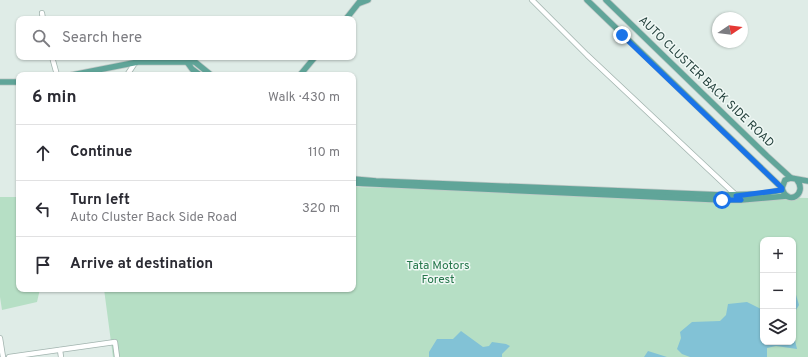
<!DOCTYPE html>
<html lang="en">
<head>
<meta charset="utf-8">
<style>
	:root { --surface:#fff; --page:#f2f2f3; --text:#2b2b33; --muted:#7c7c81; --line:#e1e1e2 }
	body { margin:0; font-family:Overpass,sans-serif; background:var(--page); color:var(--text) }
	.controls { position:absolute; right:12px; bottom:12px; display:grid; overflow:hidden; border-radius:8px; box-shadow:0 1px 3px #0004 }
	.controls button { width:36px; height:36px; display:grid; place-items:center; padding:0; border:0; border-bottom:1px solid var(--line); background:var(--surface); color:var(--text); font:20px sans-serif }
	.compass { position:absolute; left:712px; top:12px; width:36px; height:36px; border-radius:50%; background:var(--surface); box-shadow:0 1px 3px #0004; rotate:77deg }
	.stop { position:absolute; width:12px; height:12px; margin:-9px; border:3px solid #1a73e8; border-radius:50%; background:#fff }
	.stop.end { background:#1a73e8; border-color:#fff; box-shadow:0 1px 4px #0008 }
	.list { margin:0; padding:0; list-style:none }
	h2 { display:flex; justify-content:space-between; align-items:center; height:52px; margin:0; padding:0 16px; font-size:17px }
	h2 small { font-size:13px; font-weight:400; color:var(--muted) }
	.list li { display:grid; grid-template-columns:26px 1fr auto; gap:12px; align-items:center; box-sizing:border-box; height:56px; padding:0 16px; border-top:1px solid var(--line) }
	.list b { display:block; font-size:15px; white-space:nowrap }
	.list p { margin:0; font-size:13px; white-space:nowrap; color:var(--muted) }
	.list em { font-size:13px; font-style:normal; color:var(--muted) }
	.icon { flex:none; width:22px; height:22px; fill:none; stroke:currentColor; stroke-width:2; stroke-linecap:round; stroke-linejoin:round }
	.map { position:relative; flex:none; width:808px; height:357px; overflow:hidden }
	.search { position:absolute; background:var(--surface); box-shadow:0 1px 3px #0004; left:16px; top:16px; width:340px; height:44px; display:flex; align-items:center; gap:10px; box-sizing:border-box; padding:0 14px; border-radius:8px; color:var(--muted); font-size:15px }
	.panel { position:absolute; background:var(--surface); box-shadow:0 1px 3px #0004; left:16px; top:72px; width:340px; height:220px; border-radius:8px }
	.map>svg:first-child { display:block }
	.green { fill:#b6dfc5; fill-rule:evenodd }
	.water { fill:#82c2d6 }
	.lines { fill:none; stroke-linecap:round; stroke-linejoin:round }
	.minor-casing { stroke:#a2b4af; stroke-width:6 }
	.major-casing { stroke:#c0c9c7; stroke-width:7 }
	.minor { stroke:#fff; stroke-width:4.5 }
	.major { stroke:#60a599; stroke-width:5.5 }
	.route { stroke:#1a73e8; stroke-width:5 }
	.labels { text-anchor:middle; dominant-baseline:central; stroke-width:3; stroke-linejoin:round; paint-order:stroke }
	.street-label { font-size:12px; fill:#1f3d38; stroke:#f0f8f5 }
	.park-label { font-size:12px; fill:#26774c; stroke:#f0f8f5 }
</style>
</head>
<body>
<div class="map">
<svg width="808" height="357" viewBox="0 0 808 357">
	<rect width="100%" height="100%" fill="#dfece7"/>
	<!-- green -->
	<g class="green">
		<path d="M 353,187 L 808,198 L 808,357 L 113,357 L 104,289 L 353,289 ZM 763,240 L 793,240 L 793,342 L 763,342 Z"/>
		<path d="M 0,197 L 19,197 L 19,289 L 40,289 L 37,302 L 2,310 L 0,297 Z"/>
	</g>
	<!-- water -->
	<g class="water">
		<path d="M 794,288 L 799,305 L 793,315 L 793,289 Z"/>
		<path d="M 747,302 L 763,310 L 763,342 L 793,342 L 793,332 L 797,349 L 776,346 L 767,348 L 767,357 L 690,357 L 682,354 L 677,349 L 681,338 L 680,332 L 692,322 L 720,321 L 726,315 L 728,304 Z"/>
		<path d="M 461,331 L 483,347 L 489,346 L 492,342 L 506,344 L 510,346 L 502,354 L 502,357 L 429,357 L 429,352 L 437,339 L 453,339 Z"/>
		<path d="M 648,351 L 667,357 L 644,357 Z"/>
	</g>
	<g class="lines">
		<!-- minor casing -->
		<g class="minor-casing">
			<g id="minor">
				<path d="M 532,0 L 587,55 L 737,196"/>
				<path d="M 42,13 L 43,19"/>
				<path d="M 72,19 L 74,19"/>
				<path d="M 52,57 L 57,75"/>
				<path d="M 127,75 L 135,63"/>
				<path d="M 0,338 L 3,357"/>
				<path d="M 60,350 L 61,357"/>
				<path d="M 9,357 L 115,342 L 117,357"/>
			</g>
		</g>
		<!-- major casing -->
		<g class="major-casing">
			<g id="major">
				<path d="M 587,0 L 782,188"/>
				<path d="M 606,0 L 767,156 L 791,178"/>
				<path d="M 360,3 L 368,0"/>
				<path d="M 346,19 L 361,0"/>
				<path d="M 187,62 L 192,69 L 200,75"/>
				<path d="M 72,75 L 138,62 L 195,62 L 211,75"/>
				<path d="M 300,75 L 315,57"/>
				<path d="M 0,82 L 19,82"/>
				<path d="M 353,179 L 376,181 L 722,195 L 761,194 L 782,190"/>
				<path d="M 797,180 C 808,194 787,207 782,188 L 785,180 L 791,178 L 808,181"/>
				<path d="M 353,183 L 722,200 L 741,200 L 787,196"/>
			</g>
		</g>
		<!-- minor -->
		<use href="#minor" class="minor"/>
		<!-- major -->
		<use href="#major" class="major"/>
	</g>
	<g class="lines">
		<!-- route -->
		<path class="route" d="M 622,35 L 782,188 L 782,190 L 736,196 L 741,200 L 722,200"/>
	</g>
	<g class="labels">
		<!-- street labels -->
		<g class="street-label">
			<text transform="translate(706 82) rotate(44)">AUTO CLUSTER BACK SIDE ROAD</text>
		</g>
		<!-- park labels -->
		<g class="park-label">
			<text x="438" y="266">Tata Motors<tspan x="438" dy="14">Forest</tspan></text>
		</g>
	</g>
</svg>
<div class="controls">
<button>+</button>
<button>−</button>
<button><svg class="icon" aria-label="layers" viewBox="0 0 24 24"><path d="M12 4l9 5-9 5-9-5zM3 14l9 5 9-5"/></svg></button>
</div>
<svg class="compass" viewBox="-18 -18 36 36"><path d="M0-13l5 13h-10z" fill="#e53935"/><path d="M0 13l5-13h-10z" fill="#7c7c81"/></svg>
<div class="stop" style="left:722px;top:200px"></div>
<div class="stop end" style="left:622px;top:35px"></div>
<div class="search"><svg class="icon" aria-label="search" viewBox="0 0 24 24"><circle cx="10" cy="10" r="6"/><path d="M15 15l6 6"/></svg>Search here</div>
<section class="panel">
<h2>6 min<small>Walk · 430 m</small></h2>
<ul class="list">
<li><svg class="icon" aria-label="ahead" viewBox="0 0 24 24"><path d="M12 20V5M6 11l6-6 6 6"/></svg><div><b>Continue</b></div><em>110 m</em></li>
<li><svg class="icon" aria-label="left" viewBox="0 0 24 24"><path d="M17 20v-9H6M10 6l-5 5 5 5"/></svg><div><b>Turn left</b><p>Auto Cluster Back Side Road</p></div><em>320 m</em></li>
<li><svg class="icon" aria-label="arrive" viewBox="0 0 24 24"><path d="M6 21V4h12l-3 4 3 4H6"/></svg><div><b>Arrive at destination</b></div></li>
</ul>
</section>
</div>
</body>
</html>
